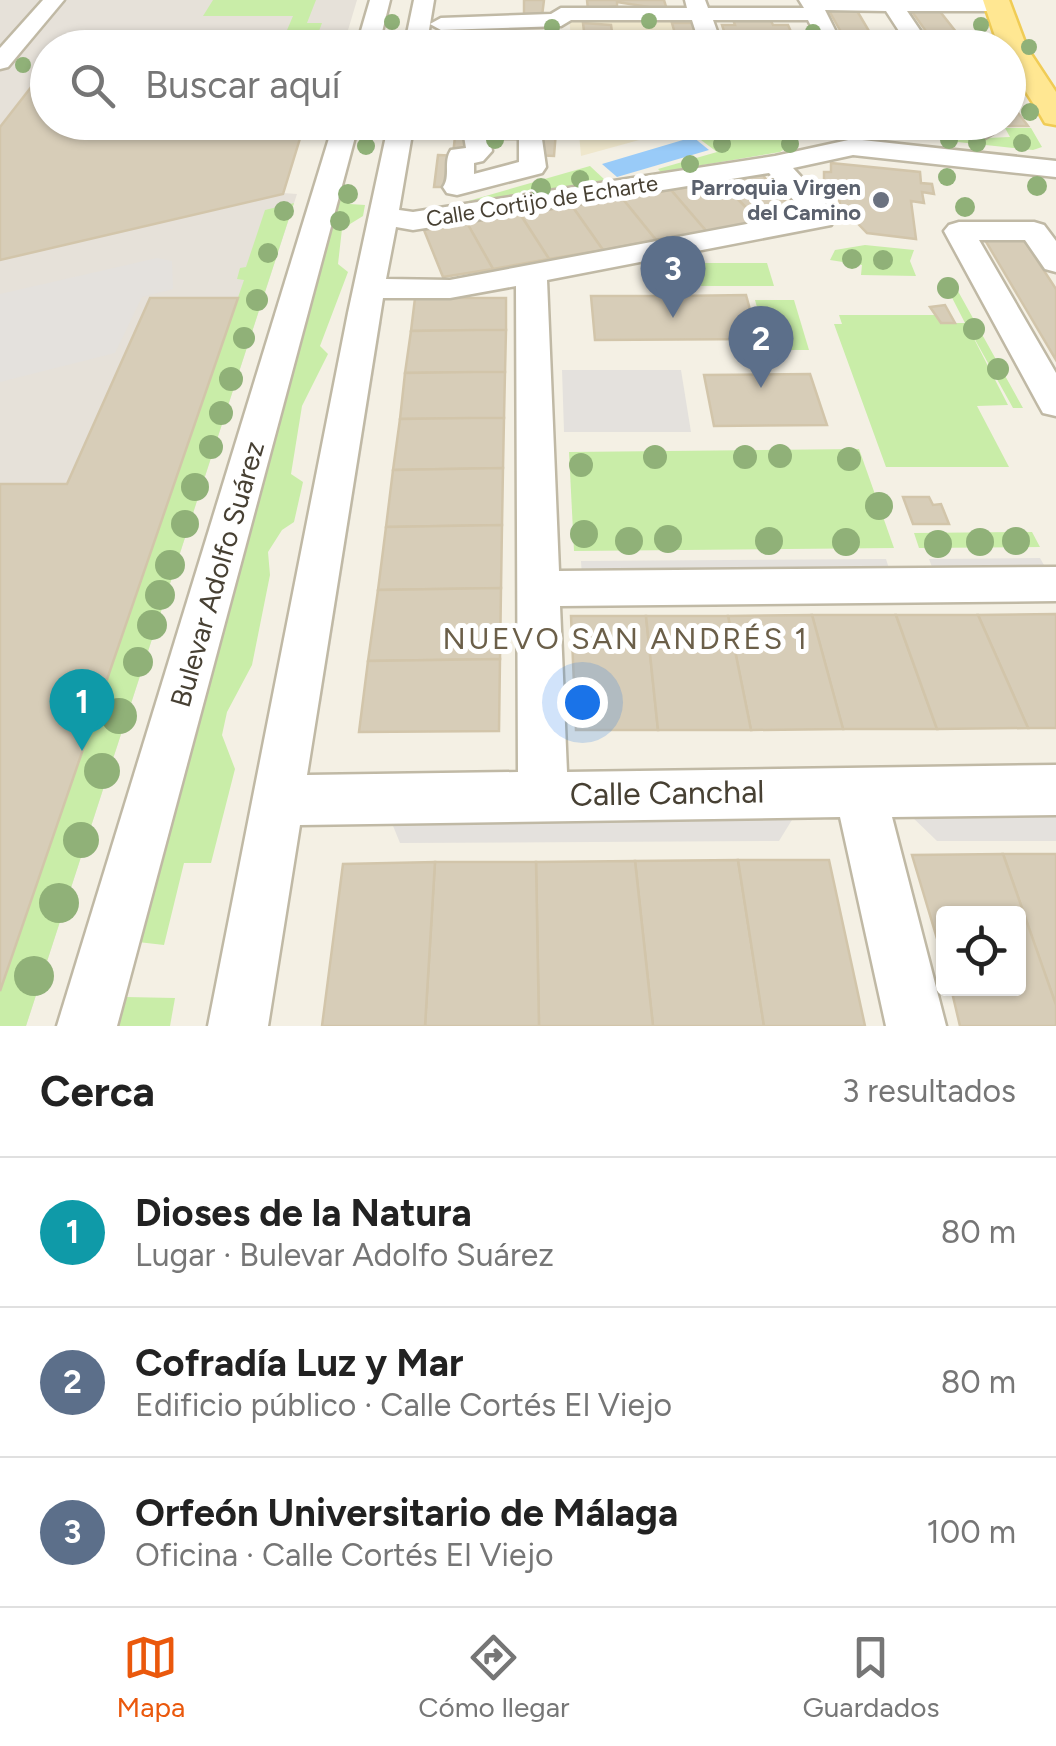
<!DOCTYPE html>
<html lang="es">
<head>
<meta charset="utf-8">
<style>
	:root { --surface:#fff; --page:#f6f6f6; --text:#222; --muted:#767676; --line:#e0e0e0; --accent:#ea580c }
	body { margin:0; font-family:Figtree,sans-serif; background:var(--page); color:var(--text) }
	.controls { position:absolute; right:30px; bottom:30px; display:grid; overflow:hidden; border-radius:10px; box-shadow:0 2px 8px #0004 }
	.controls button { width:90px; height:90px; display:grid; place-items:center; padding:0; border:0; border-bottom:2px solid var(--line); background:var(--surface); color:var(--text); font:50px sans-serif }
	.you { position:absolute; left:582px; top:702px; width:35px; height:35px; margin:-25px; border:8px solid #fff; border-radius:50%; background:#1a73e8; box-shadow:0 0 0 15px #1a73e833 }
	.badge { display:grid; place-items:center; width:65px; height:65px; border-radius:50%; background:var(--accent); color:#fff; font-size:32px; font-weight:700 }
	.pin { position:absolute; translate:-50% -82px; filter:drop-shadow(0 2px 5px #0008) }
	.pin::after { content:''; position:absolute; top:52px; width:35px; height:30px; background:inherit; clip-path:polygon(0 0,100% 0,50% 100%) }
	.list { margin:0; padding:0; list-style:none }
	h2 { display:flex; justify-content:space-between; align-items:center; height:130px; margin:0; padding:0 40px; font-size:42px }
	h2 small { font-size:32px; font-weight:400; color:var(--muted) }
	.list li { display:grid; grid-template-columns:65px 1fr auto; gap:30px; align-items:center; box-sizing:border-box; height:150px; padding:0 40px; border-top:2px solid var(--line) }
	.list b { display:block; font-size:38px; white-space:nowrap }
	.list p { margin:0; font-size:32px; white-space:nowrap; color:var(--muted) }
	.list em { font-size:32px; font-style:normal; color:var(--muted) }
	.icon { flex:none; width:55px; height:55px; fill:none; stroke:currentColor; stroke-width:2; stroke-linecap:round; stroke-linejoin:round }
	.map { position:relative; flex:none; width:1056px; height:1026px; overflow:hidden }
	.search { position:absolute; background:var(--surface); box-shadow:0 2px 8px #0004; left:30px; right:30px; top:30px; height:110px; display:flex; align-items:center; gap:25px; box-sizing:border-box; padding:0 35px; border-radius:55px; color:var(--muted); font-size:38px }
	.sheet { height:580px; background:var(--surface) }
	nav { display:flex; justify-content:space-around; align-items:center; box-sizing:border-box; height:140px; border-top:2px solid var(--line); background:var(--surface); font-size:28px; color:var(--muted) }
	nav a { display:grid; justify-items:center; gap:5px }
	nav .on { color:var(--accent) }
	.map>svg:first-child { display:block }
	.residential { fill:#e8e3d1 }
	.industrial { fill:#e6e1d9 }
	.education { fill:#efe7cc }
	.green { fill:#c9eda8 }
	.parking { fill:#e4e1dd }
	.water { fill:#99cbf8 }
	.building { fill:#d7cdb8; stroke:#d2c5aa; stroke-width:2.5 }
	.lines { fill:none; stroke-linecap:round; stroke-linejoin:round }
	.minor-casing { stroke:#c0b9a5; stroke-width:5 }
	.major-casing { stroke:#f0cc55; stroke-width:5 }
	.minor { fill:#fff; fill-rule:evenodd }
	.major { fill:#ffe792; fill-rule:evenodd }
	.tree { fill:#90b178 }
	.worship-dot { fill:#6b7280; stroke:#fff; stroke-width:4 }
	.labels { text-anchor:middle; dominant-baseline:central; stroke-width:10; stroke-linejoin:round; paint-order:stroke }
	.far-worship-label { font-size:22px; font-weight:bold; fill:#5b616d; stroke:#fff; text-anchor:end }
	.far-street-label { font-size:22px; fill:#474033; stroke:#fff }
	.street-label { font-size:28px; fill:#474033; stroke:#fff }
	.neighbourhood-label { font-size:30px; letter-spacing:2.5px; fill:#6b5f49; stroke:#fff }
	.near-street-label { font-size:32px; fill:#474033; stroke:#fff }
</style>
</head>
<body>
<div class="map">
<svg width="1056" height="1026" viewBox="0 0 1056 1026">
	<rect width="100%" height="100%" fill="#f4f0e4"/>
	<!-- residential -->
	<path class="residential" d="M 495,25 L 543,25 L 546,47 L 492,48 Z"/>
	<!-- industrial -->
	<path class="industrial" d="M 0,0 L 357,0 L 343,47 L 48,48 L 48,122 L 305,123 L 283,193 L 297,194 L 26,1026 L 0,1026 Z"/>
	<!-- education -->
	<g class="education">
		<path d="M 669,17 L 673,23 L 694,23 L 702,47 L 572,47 L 569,18 Z"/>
		<path d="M 578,122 L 701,122 L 701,123 L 581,156 Z"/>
	</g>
	<!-- green -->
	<g class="green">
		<path d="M 213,0 L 316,0 L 307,23 L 322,23 L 319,31 L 348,32 L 343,47 L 295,47 L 296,42 L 282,42 L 293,16 L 203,16 Z"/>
		<path d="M 747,122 L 782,123 L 799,140 L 780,152 L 661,172 L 658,169 L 717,152 L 697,137 Z"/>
		<path d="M 1005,128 L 1031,128 L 1042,147 L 1033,150 L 939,140 L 1010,137 Z"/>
		<path d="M 590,166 L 606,181 L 465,202 Z"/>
		<path d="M 340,189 L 354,189 L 350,204 L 365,205 L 363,216 L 342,229 L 338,264 L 348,272 L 320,346 L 328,354 L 302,406 L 291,474 L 303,482 L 294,522 L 282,530 L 268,552 L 270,575 L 252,665 L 227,712 L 222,735 L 235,769 L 211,863 L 184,863 L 164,945 L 138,942 Z"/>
		<path d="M 294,203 L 26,1026 L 0,1026 L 0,991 L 244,280 L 237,279 L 240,268 L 246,267 L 265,210 Z"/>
		<path d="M 865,245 L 914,250 L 910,261 L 916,276 L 861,275 L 862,265 L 830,260 L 835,250 Z"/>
		<path d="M 697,263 L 767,263 L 774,286 L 701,286 Z"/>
		<path d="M 945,284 L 954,284 L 1023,408 L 1013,408 L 968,327 L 1008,405 L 977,406 L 1009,467 L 886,467 L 834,324 L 842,324 L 839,315 L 937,315 L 942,323 L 965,323 Z"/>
		<path d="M 755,300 L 794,300 L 809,350 L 769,350 Z"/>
		<path d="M 859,449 L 894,548 L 574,551 L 569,452 Z"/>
		<path d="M 1032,532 L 1040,547 L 919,548 L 914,533 Z"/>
		<path d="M 126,997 L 175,998 L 170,1026 L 119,1026 Z"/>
	</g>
	<!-- parking -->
	<g class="parking">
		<path d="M 157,258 L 172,261 L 173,289 L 142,297 L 115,353 L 0,382 L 0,294 Z"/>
		<path d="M 374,322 L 382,322 L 321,704 L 308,704 Z"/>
		<path d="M 562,370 L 681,370 L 691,432 L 564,432 Z"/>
		<path d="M 1040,558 L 1049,574 L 935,575 L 929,559 Z"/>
		<path d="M 886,559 L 891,575 L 582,577 L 581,561 Z"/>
		<path d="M 908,813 L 1056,813 L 1056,841 L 937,841 Z"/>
		<path d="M 795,815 L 779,841 L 400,843 L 389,816 Z"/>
	</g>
	<!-- water -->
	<path class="water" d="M 693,137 L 709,150 L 617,177 L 602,164 Z"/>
	<!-- building -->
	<g class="building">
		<path d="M 524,0 L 544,0 L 542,16 L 524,16 Z"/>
		<path d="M 587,0 L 664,0 L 667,10 L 617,2 L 617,6 L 588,10 Z"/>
		<path d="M 828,9 L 856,9 L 879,48 L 850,48 Z"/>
		<path d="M 910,9 L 938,9 L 968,47 L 938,48 Z"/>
		<path d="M 733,19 L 770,19 L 773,25 L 788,25 L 792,34 L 725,34 L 722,25 L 735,25 Z"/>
		<path d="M 583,23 L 611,25 L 613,39 L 667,39 L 669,48 L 586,48 Z"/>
		<path d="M 672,23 L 694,23 L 702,48 L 679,48 Z"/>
		<path d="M 439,30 L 456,30 L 457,47 L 436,48 Z"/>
		<path d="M 46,68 L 48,122 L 305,122 L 283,194 L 0,260 L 0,127 Z"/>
		<path d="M 1008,100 L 1015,109 L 1028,126 L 995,126 L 992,122 L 1008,122 Z"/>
		<path d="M 456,127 L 476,127 L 474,155 L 453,155 Z"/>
		<path d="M 531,127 L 552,127 L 556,131 L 554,156 L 533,155 Z"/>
		<path d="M 438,155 L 460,156 L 457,187 L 434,187 Z"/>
		<path d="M 831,163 L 920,172 L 921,183 L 932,184 L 934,194 L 922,192 L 924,203 L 911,201 L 916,239 L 867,233 L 840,205 L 838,193 L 832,193 L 832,183 L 824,182 L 824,172 L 831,172 Z"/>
		<path d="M 763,175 L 767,181 L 799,216 L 760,222 L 721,182 Z"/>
		<path d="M 721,182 L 760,222 L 707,232 L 671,190 Z"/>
		<path d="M 671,190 L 707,232 L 656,240 L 622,198 Z"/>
		<path d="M 622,198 L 656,240 L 603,250 L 572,206 Z"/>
		<path d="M 572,206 L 603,250 L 549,259 L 520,214 Z"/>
		<path d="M 520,214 L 549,259 L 493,269 L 467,223 Z"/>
		<path d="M 467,223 L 493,269 L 443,277 L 424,230 Z"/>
		<path d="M 985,240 L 1024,240 L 1056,289 L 1056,360 Z"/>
		<path d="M 658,292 L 677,292 L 678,296 L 746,295 L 758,339 L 595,340 L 591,296 L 659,296 Z"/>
		<path d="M 150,298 L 238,298 L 0,991 L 0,484 L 67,484 Z"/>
		<path d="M 415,298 L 506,298 L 506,330 L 411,331 Z"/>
		<path d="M 945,305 L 955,323 L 941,323 L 930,307 Z"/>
		<path d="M 476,330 L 506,330 L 505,372 L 405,373 L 411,331 Z"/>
		<path d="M 473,372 L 505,372 L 504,418 L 400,419 L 405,373 Z"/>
		<path d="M 810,374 L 827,425 L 714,426 L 704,375 Z"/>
		<path d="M 471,418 L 504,418 L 503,468 L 393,470 L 400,419 Z"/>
		<path d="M 503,468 L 502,525 L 386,527 L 393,470 Z"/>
		<path d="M 903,497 L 929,497 L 933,505 L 941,504 L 949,524 L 913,524 Z"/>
		<path d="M 502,525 L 501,588 L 378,590 L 386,527 Z"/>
		<path d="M 501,588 L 500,659 L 368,661 L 378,590 Z"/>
		<path d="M 1056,614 L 1056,728 L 1028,728 L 978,615 Z"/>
		<path d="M 812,615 L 896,615 L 937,729 L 843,729 Z"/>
		<path d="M 812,615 L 843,729 L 751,730 L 728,616 Z"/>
		<path d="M 896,615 L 978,615 L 1028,728 L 937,729 Z"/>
		<path d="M 571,616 L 646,616 L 658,730 L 576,730 Z"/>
		<path d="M 646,616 L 728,616 L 751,730 L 658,730 Z"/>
		<path d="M 500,659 L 499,731 L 359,732 L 368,661 Z"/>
		<path d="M 1003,854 L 1056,854 L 1056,1005 L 1043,969 Z"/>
		<path d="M 1003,854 L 1056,1005 L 1056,1026 L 960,1026 L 951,988 L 1018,988 L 1018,914 L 944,914 L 944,962 L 912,855 Z"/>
		<path d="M 738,860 L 764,1026 L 653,1026 L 635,861 Z"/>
		<path d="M 738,860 L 829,860 L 865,1026 L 764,1026 Z"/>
		<path d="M 635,861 L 653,1026 L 539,1026 L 536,862 Z"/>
		<path d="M 435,862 L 536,862 L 539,1026 L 425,1026 Z"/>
		<path d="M 435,862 L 425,1026 L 322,1026 L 343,864 Z"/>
	</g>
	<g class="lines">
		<!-- minor casing -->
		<g class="minor-casing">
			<g id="minor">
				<path d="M 43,0 L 64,0 L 8,67 L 0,69 L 0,48 Z"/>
				<path d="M 370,0 L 390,0 L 378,48 L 356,48 Z"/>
				<path d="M 414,0 L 434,0 L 426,48 L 404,48 Z"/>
				<path d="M 685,0 L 705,0 L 708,8 L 804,8 L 799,0 L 1003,0 L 1008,5 L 998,11 L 907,11 L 932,48 L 910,48 L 886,11 L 825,10 L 844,48 L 822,48 L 808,20 L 713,20 L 723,48 L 701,48 L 692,20 L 571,20 L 561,26 L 441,30 L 430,24 L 441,18 L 551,14 L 561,8 L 687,8 Z"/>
				<path d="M 334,122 L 359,122 L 117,1026 L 57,1026 Z"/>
				<path d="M 389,122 L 414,122 L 399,210 L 413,212 L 775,156 L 853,139 L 1056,161 L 1056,177 L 853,155 L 793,168 L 836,215 L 831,225 L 547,280 L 559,571 L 1056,567 L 1056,601 L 560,606 L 567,772 L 1056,765 L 1056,815 L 892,817 L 946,1026 L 886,1026 L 840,817 L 300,825 L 268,1026 L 208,1026 L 348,313 ZM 769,173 L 805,213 L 450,280 L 386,279 L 396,227 L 413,230 ZM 516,286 L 518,772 L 307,775 L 383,298 L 450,298 Z"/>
				<path d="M 476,122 L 540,125 L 546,167 L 542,173 L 457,195 L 447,193 L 443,187 C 451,176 443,162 451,150 L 466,148 L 463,130 ZM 490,138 L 519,138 L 519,162 L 474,174 L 474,163 L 483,161 L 492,151 Z"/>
				<path d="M 961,122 L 986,122 L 993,133 L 980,141 L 971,138 Z"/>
				<path d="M 959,222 L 1034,222 L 1044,225 L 1056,241 L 1056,272 L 1045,269 L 1025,240 L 979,240 L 1056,373 L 1056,416 L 1043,413 L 1038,404 L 944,231 L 949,225 Z"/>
			</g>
		</g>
		<!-- major casing -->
		<g class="major-casing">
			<path id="major" d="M 983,0 L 1009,0 L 1027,48 L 1056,92 L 1056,125 L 1045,123 L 1041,116 L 1008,63 L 1008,48 L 999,48 Z"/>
		</g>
		<!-- minor -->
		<use href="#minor" class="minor"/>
		<!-- major -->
		<use href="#major" class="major"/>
	</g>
	<!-- trees -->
	<g class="tree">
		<circle cx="649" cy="21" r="8"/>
		<circle cx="392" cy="22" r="8"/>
		<circle cx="981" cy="25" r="8"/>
		<circle cx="552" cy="27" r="8"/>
		<circle cx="813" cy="32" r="8"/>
		<circle cx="1029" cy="47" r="8"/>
		<circle cx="23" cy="65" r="8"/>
		<circle cx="1030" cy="112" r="9"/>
		<circle cx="495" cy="140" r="9"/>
		<circle cx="949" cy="140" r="9"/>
		<circle cx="977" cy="143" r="9"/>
		<circle cx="1022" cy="143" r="9"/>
		<circle cx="722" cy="144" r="9"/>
		<circle cx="790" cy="144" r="9"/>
		<circle cx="366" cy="146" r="9"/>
		<circle cx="690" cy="164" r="9"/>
		<circle cx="947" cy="177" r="9"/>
		<circle cx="580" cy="179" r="9"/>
		<circle cx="1037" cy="186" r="10"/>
		<circle cx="541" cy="188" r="10"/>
		<circle cx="348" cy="194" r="10"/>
		<circle cx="965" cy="207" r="10"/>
		<circle cx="284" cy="211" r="10"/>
		<circle cx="340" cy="221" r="10"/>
		<circle cx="268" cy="253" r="10"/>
		<circle cx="852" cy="259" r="10"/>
		<circle cx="883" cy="260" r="10"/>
		<circle cx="948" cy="288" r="11"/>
		<circle cx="257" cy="300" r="11"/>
		<circle cx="974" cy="329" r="11"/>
		<circle cx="244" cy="338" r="11"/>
		<circle cx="998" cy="369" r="11"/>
		<circle cx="231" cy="379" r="12"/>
		<circle cx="221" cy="413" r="12"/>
		<circle cx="211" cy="447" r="12"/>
		<circle cx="780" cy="456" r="12"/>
		<circle cx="655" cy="457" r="12"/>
		<circle cx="745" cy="457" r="12"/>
		<circle cx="849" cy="459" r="12"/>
		<circle cx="581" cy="465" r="12"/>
		<circle cx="195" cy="487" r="14"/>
		<circle cx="879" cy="506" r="14"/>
		<circle cx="185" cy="524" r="14"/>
		<circle cx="584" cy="534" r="14"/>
		<circle cx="668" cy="539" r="14"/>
		<circle cx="629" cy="541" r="14"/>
		<circle cx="769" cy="541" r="14"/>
		<circle cx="1016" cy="541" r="14"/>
		<circle cx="846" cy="542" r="14"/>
		<circle cx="980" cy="542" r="14"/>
		<circle cx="938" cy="544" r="14"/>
		<circle cx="170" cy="565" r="15"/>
		<circle cx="160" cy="595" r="15"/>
		<circle cx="152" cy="625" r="15"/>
		<circle cx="138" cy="662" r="15"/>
		<circle cx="119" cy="716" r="18"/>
		<circle cx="102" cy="771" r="18"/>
		<circle cx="81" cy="840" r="18"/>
		<circle cx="59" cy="903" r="20"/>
		<circle cx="34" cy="976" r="20"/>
	</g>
	<!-- markers -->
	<circle class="worship-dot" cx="881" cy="200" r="10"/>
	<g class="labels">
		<!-- far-worship labels -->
		<g class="far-worship-label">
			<text x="861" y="187">Parroquia Virgen<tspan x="861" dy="25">del Camino</tspan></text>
		</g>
		<!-- far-street labels -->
		<g class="far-street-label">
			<text transform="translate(542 201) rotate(-9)">Calle Cortijo de Echarte</text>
		</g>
		<!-- street labels -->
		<g class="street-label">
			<text transform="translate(217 574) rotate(-74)">Bulevar Adolfo Suárez</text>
		</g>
		<!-- neighbourhood labels -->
		<g class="neighbourhood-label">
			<text x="626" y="638">NUEVO SAN ANDRÉS 1</text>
		</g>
		<!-- near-street labels -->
		<g class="near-street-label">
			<text transform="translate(667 793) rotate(-1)">Calle Canchal</text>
		</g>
	</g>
</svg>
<div class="controls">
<button><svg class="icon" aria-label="locate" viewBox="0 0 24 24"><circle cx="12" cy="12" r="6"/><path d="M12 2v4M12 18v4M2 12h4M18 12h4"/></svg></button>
</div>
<div class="you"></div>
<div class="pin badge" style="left:82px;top:751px;background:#0f9aa8">1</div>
<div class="pin badge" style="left:761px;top:388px;background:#5c6f8a">2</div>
<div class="pin badge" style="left:673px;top:318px;background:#5c6f8a">3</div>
<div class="search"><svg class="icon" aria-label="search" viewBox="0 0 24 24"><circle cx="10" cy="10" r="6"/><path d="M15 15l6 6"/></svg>Buscar aquí</div>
</div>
<section class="sheet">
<h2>Cerca<small>3 resultados</small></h2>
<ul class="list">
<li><span class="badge" style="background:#0f9aa8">1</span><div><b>Dioses de la Natura</b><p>Lugar · Bulevar Adolfo Suárez</p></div><em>80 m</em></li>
<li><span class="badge" style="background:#5c6f8a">2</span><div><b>Cofradía Luz y Mar</b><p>Edificio público · Calle Cortés El Viejo</p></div><em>80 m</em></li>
<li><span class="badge" style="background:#5c6f8a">3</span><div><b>Orfeón Universitario de Málaga</b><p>Oficina · Calle Cortés El Viejo</p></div><em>100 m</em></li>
</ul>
</section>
<nav>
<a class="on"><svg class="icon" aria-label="map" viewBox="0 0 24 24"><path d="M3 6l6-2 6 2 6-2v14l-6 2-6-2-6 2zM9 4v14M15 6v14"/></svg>Mapa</a>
<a><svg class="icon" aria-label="directions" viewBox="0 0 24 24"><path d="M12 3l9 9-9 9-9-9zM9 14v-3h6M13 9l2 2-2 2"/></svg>Cómo llegar</a>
<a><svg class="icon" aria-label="saved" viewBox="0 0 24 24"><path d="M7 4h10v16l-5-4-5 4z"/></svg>Guardados</a>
</nav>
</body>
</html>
